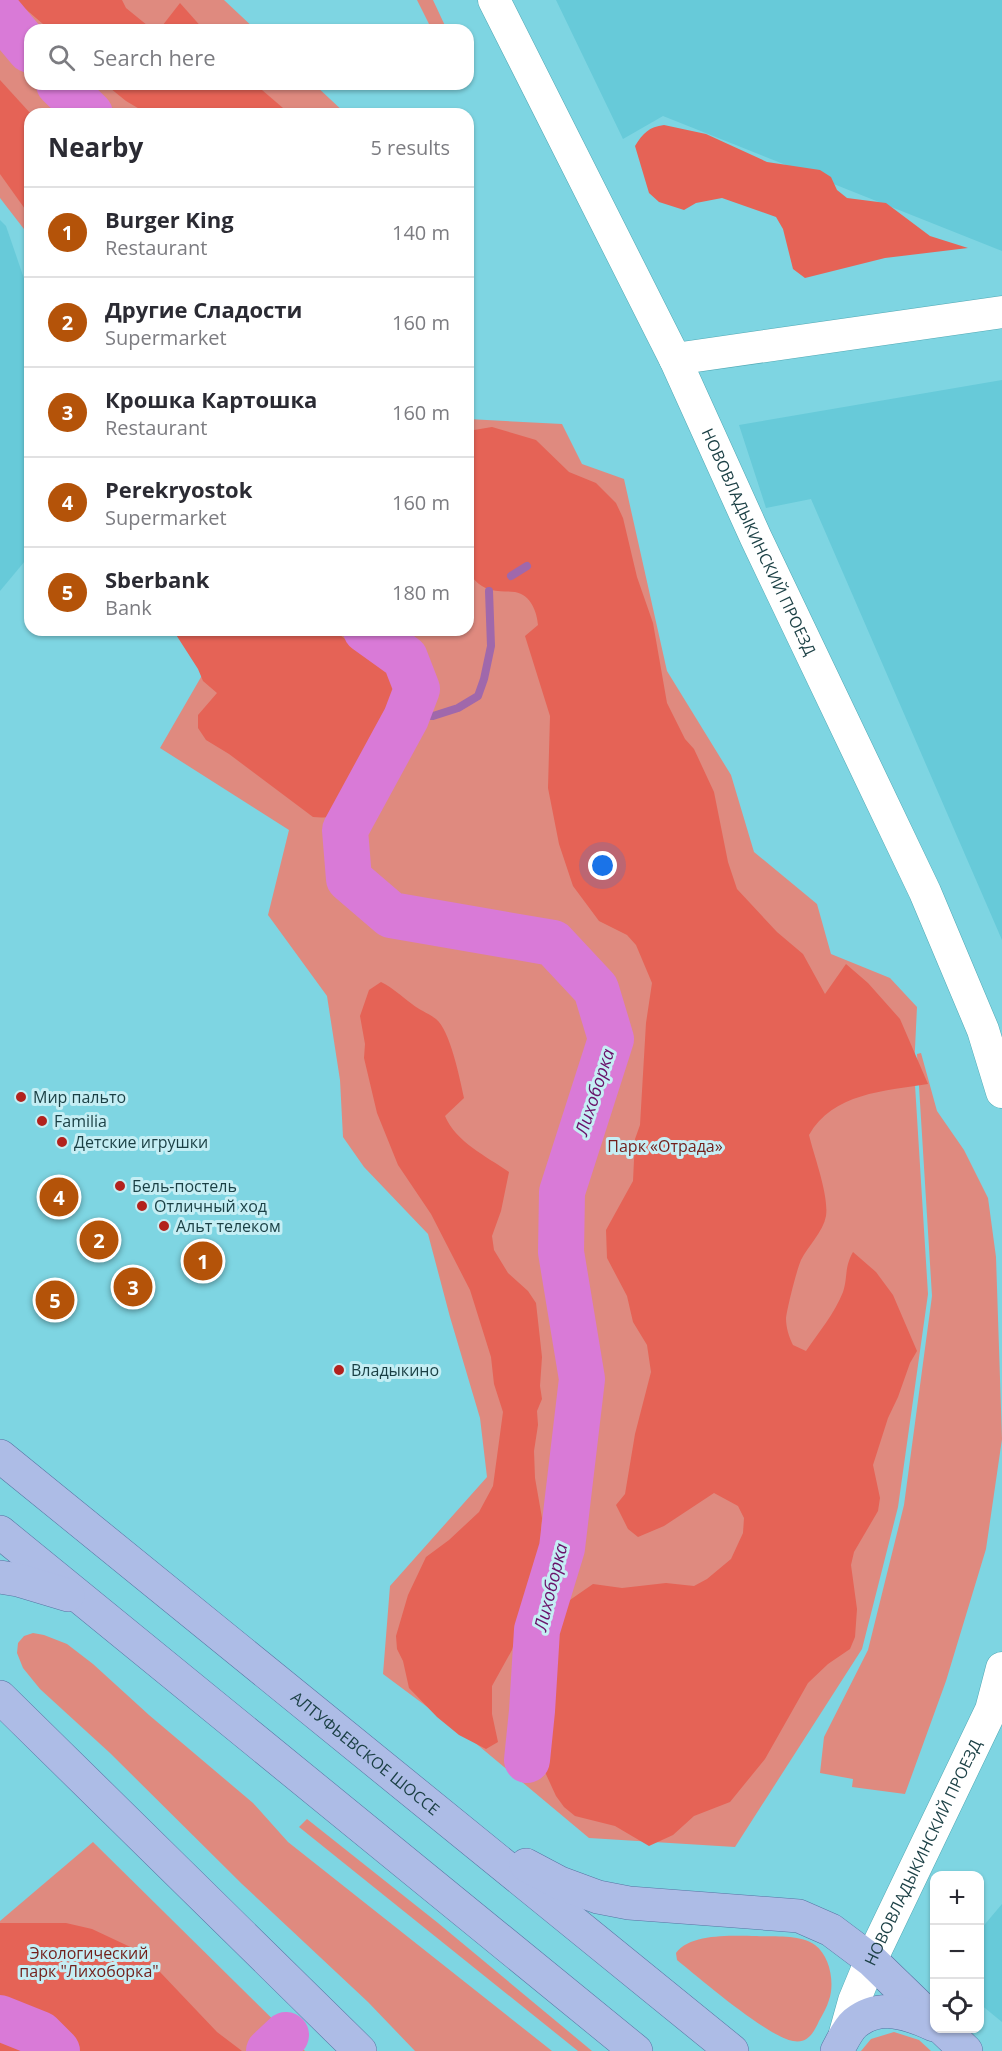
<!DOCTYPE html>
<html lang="en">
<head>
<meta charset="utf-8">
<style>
	:root { --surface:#fff; --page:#f7f7f7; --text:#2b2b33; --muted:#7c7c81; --line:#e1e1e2; --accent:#b45309 }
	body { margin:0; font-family:"Open Sans",sans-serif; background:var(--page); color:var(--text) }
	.controls { position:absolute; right:18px; bottom:18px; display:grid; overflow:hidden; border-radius:12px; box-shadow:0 2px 4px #0004 }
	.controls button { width:54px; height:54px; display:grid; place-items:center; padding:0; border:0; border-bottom:2px solid var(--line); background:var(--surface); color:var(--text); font:30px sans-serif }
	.you { position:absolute; left:603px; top:866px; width:21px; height:21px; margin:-15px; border:4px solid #fff; border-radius:50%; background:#1a73e8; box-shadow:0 0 0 9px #1a73e833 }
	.badge { display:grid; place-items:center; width:39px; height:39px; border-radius:50%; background:var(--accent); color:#fff; font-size:20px; font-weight:700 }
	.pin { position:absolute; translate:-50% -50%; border:3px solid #fff; box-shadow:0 2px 6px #0006 }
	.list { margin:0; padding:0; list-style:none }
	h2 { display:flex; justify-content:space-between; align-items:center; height:78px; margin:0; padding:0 24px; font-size:26px }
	h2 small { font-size:20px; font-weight:400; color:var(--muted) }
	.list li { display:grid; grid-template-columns:39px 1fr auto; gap:18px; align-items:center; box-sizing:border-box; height:90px; padding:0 24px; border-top:2px solid var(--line) }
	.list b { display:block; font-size:22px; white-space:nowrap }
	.list p { margin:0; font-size:20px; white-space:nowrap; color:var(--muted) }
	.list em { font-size:20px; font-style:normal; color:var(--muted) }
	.icon { flex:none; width:33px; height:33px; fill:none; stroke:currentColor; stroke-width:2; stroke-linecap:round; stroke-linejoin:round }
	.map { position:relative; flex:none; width:1002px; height:2051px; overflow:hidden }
	.search { position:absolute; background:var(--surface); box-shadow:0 2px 4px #0004; left:24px; top:24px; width:450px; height:66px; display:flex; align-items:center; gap:15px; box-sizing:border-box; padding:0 21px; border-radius:18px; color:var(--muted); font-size:22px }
	.panel { position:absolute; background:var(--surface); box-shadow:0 2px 4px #0004; left:24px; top:108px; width:450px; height:528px; border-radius:18px }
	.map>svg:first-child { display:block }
	.built { fill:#67cad9 }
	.green { fill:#df8a7f }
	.forest { fill:#e56356 }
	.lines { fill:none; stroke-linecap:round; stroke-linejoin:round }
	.stream { stroke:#a068ab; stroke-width:8 }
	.river { stroke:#d97ad7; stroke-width:46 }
	.minor-casing { stroke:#50a8b4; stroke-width:33 }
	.major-casing { stroke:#5674a3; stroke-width:34 }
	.minor { stroke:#fff; stroke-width:32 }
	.major { stroke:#adbce6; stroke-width:33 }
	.poi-dot { fill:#b2221d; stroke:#c5eef4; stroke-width:2 }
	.labels { text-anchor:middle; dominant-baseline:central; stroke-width:6; stroke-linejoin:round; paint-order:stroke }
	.street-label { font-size:16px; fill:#1a3f44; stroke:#c5eef4 }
	.poi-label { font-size:16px; fill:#1a3f44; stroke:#c5eef4; text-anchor:start }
	.park-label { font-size:16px; fill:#721f1a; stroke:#c5eef4 }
	.water-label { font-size:18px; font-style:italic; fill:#691169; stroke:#c5eef4 }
</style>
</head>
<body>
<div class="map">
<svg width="1002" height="2051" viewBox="0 0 1002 2051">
	<rect width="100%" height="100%" fill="#7ed5e2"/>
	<!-- built -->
	<g class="built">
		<path d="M 556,0 L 1002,0 L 1002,251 L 663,116 L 623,139 Z"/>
		<path d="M 0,220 L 6,226 L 30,296 L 30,555 L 0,591 Z"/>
		<path d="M 1002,380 L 1002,940 L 811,499 L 766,508 L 739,425 Z"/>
		<path d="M 1002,1904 L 1002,2022 L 980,2004 L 980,1930 Z"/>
	</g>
	<!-- green -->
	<g class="green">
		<path d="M 0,0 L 224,0 L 256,30 L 30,30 L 30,84 L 314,84 L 346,114 L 30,114 L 30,242 L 27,233 L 0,198 Z"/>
		<path d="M 417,0 L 433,0 L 447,30 L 432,30 Z"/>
		<path d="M 468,419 L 562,424 L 582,464 L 624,479 L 667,671 L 731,775 L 754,852 L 817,904 L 831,954 L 890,978 L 917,1007 L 914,1069 L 928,1294 L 898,1507 L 862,1649 L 735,1847 L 589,1838 L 473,1741 L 383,1674 L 390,1586 L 487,1477 L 480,1418 L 450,1317 L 428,1234 L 364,1167 L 343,1137 L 340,1080 L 327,996 L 268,915 L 289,830 L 160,748 L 212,658 L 186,630 L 468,630 Z"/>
		<path d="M 921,1053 L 937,1111 L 964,1150 L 988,1198 L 996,1257 L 1002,1439 L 986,1549 L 946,1681 L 905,1794 L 852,1787 L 853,1779 L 820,1773 L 824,1737 L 868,1650 L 904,1505 L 932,1296 L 917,1054 Z"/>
		<path d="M 33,1633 L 44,1635 L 67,1644 L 93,1664 L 149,1715 L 253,1803 L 288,1842 L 552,2051 L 415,2051 L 368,2002 L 242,1884 L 110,1753 L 40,1689 L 23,1668 L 17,1653 L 18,1643 L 24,1636 Z"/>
		<path d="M 307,1819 L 438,1923 L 592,2051 L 578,2051 L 299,1827 Z"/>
		<path d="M 93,1842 L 305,2051 L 0,2051 L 0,1921 Z"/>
		<path d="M 756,1936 C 773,1937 800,1934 815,1945 C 830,1956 835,1983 829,2000 C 827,2007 823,2014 819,2021 C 814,2032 808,2044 793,2041 C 768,2037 699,1978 677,1960 L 676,1953 C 691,1933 733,1936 756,1936 Z"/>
		<path d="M 894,2032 L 919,2040 L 931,2051 L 861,2051 L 871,2039 Z"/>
	</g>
	<!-- forest -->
	<g class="forest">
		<path d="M 15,0 L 122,0 L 126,8 L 153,30 L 50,30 Z"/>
		<path d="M 180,3 L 204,30 L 159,30 Z"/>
		<path d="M 0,80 L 31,114 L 30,216 L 0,174 Z"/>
		<path d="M 105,84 L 255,84 L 290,114 L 148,114 L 126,101 Z"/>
		<path d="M 664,125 L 706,134 L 767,162 L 820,170 L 831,177 L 837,190 L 847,198 L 886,203 L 930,236 L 968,248 L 885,258 L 805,278 L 793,269 L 783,229 L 776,217 L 722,198 L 696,203 L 684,210 L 659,202 L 649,193 L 635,146 C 643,133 649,127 664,125 Z"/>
		<path d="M 492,427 L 536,440 L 569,472 L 596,483 L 616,503 L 623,518 L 637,577 L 653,623 L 667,703 L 685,739 L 694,749 L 714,792 L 728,862 L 737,889 L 777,932 L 803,954 L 825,994 L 846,964 L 868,983 L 900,1019 L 928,1084 C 884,1091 833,1093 809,1135 C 814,1156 829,1195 826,1216 C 823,1232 808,1246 801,1260 C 796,1272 788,1305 786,1318 C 786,1328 789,1337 793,1345 L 806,1351 C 818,1333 835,1313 843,1292 C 848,1277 844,1268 853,1252 L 876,1272 L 893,1295 L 917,1351 L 910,1363 L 898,1397 L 888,1418 L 873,1465 L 880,1498 L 878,1511 L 854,1552 L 851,1565 L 857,1609 L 855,1637 L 850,1649 L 828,1664 L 808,1683 L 765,1759 L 730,1802 L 694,1816 L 673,1835 L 649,1846 L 615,1826 L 575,1816 L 564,1807 L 556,1796 L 539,1759 L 555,1705 L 546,1666 L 567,1602 L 593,1584 L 622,1588 L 666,1583 L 694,1586 L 707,1579 L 731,1559 L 743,1533 L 744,1518 L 738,1506 L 714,1493 L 664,1526 L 638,1537 L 628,1529 L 616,1505 L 625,1494 L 635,1434 L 651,1372 L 647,1345 L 633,1322 L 627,1296 L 607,1258 L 606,1230 L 633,1181 L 635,1139 L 640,1125 L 646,1023 L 652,983 L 636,945 L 627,935 L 599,921 L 573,886 L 559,844 L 548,788 L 550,716 L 525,636 L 538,625 C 537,612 531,595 515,592 C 507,591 499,592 491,590 C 481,587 475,581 468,573 L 468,431 Z"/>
		<path d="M 173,630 L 333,630 L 382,666 L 394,679 C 395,697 397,718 390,734 C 384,747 349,803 339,812 C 332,818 323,818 313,817 L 229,754 L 206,740 L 198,728 L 198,715 L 217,693 L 203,681 L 198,669 Z"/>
		<path d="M 381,982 C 393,988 401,996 412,1004 C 419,1010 428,1013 436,1019 C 450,1030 460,1079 464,1098 L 445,1116 C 456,1142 486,1156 509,1172 L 501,1211 L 492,1236 L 494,1250 L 508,1273 L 528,1291 L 536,1303 L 542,1357 L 540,1386 L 542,1399 L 537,1411 L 538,1425 L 534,1451 L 535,1478 L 542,1518 L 541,1531 L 547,1559 L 538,1585 L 529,1597 L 512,1650 L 492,1686 L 492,1714 L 498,1742 L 486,1749 L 459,1735 L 437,1717 L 409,1688 L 403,1661 L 397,1649 L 396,1636 L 408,1595 L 426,1557 L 449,1540 L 479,1512 L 493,1486 L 503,1412 L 494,1384 L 491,1357 L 470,1290 L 431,1214 L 398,1165 L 377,1113 L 364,1058 L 365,1044 L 360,1016 L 369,990 Z"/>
		<path d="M 0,1923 L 66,1923 L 92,1929 L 141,1952 L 217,2032 L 242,2051 L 0,2051 Z"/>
	</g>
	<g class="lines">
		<!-- stream -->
		<g class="stream">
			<path d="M 511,576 L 527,566"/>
			<path d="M 406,718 L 413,715 L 433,716 L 458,708 L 478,696 L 484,679 L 491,646 L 489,591"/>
		</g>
		<!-- river -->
		<g class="river">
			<path d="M 0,14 L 30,50"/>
			<path d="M 59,84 L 90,114"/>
			<path d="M 366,630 L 405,658 L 417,689 L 406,718 L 345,830 L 349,879 L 391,915 L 553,943 L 596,989 L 611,1039 L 562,1192 L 561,1252 L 582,1379 L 562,1548 L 537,1630 L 532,1711 L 527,1760"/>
			<path d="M 0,2018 L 40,2034 L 57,2051"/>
			<path d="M 269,2051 L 286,2035"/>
		</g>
		<!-- minor casing -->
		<g class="minor-casing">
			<g id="minor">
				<path id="s1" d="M 494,0 L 675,359 L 756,538 L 925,892 L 983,1030 L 1002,1092"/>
				<path d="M 675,359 L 1002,312"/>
				<path id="s2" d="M 844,2037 L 854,2001 L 871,1960 L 991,1710 L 1002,1668"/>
			</g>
		</g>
		<!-- major casing -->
		<g class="major-casing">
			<g id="major">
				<path id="s3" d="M 0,1456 L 732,2051"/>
				<path d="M 0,1532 L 636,2051"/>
				<path d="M 0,1577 L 18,1580 L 68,1595"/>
				<path d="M 0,1697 L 360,2051"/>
				<path d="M 526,1865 L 560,1883 L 598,1897 L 629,1903 L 799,1916 L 831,1930 L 871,1960 L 934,2021"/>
				<path d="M 942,2028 L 966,2051"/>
				<path d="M 837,2051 C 842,2042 847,2030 855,2023 C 880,2003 908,2013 934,2025"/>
			</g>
		</g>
		<!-- minor -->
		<use href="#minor" class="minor"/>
		<!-- major -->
		<use href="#major" class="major"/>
	</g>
	<!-- markers -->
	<g class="poi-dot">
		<circle cx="21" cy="1097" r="6"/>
		<circle cx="42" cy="1121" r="6"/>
		<circle cx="62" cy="1142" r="6"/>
		<circle cx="120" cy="1186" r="6"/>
		<circle cx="142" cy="1206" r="6"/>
		<circle cx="164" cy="1226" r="6"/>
		<circle cx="339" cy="1370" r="6"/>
	</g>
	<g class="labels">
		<!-- street labels -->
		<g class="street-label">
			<text stroke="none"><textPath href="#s1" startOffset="603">НОВОВЛАДЫКИНСКИЙ ПРОЕЗД</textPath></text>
			<text stroke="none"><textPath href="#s3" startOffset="471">АЛТУФЬЕВСКОЕ ШОССЕ</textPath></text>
			<text stroke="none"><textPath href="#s2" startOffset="201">НОВОВЛАДЫКИНСКИЙ ПРОЕЗД</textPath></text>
		</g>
		<!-- poi labels -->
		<g class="poi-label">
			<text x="33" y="1097">Мир пальто</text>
			<text x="54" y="1121">Familia</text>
			<text x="74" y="1142">Детские игрушки</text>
			<text x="132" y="1186">Бель-постель</text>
			<text x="154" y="1206">Отличный ход</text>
			<text x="176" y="1226">Альт телеком</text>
			<text x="351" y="1370">Владыкино</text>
		</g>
		<!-- park labels -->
		<g class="park-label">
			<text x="665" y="1146">Парк «Отрада»</text>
			<text x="89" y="1953">Экологический<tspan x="89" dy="18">парк "Лихоборка"</tspan></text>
		</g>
		<!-- water labels -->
		<g class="water-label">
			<text transform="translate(594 1092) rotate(-72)">Лихоборка</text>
			<text transform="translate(550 1587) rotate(-76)">Лихоборка</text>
		</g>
	</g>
</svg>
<div class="controls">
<button>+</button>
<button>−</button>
<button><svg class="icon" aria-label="locate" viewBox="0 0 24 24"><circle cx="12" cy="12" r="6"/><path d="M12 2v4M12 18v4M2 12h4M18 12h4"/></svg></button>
</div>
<div class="you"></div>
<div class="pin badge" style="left:203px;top:1261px">1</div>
<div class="pin badge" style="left:99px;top:1240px">2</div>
<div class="pin badge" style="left:133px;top:1287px">3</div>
<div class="pin badge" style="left:59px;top:1197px">4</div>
<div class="pin badge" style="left:55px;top:1300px">5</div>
<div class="search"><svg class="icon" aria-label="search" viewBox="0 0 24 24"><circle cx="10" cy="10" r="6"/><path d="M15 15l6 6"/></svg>Search here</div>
<section class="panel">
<h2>Nearby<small>5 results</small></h2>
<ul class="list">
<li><span class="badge">1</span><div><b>Burger King</b><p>Restaurant</p></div><em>140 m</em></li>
<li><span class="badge">2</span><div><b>Другие Сладости</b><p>Supermarket</p></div><em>160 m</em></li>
<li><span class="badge">3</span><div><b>Крошка Картошка</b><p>Restaurant</p></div><em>160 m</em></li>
<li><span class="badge">4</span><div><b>Perekryostok</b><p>Supermarket</p></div><em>160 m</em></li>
<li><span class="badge">5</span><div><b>Sberbank</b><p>Bank</p></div><em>180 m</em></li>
</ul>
</section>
</div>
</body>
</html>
